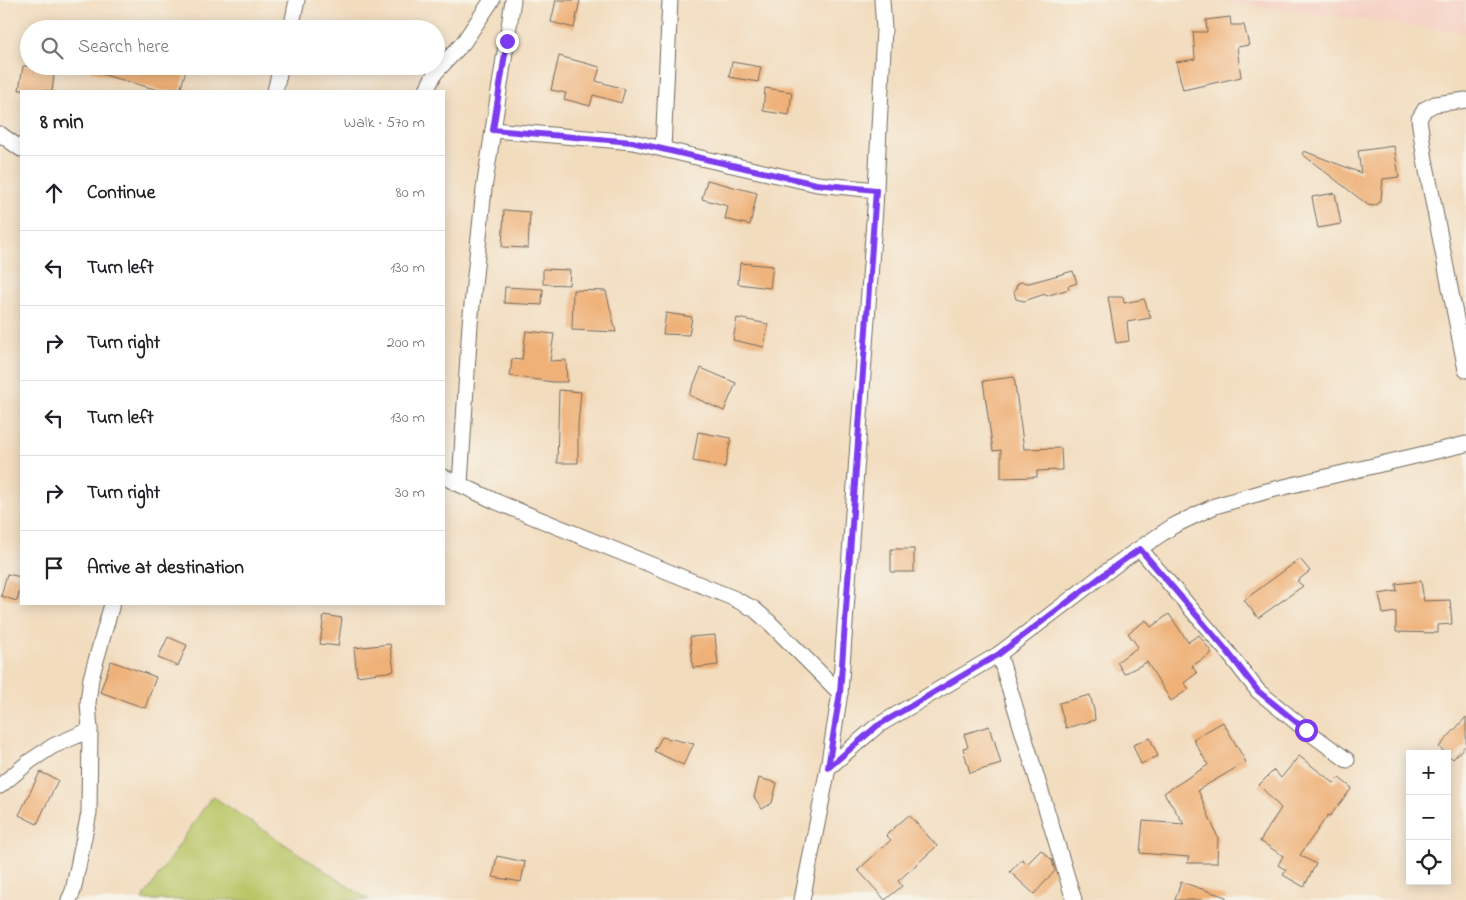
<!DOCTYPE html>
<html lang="en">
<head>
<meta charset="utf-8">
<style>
	:root { --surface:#fff; --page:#f2f2f2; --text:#202124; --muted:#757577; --line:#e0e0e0 }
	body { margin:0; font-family:"Indie Flower",sans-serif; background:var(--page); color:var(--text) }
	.controls { position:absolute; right:15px; bottom:15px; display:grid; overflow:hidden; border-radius:0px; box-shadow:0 2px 12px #0003 }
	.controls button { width:45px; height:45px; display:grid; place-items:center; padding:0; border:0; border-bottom:1px solid var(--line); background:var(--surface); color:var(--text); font:25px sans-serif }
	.stop { position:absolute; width:15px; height:15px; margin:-11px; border:4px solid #7c3aed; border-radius:50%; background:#fff }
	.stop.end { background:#7c3aed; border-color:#fff; box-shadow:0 1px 5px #0008 }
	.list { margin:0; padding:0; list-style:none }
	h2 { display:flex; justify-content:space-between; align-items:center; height:65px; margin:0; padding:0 20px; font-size:21px }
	h2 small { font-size:16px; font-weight:400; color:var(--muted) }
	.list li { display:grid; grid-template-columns:32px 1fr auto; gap:15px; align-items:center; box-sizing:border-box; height:75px; padding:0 20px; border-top:1px solid var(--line) }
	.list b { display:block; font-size:19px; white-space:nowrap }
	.list em { font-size:16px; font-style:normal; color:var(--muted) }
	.icon { flex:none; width:28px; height:28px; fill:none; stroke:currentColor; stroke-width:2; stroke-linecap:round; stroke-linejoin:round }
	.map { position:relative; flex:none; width:1466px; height:900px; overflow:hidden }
	.search { position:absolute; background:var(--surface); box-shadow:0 2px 12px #0003; left:20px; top:20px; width:425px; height:55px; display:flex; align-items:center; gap:12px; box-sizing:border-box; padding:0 18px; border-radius:28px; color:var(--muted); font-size:19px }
	.panel { position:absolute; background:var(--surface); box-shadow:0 2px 12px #0003; left:20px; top:90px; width:425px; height:515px; border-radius:0px }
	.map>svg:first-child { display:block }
	.built { fill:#f6d1c5 }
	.green { fill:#bac668; stroke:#72784a }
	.building { fill:#efb178 }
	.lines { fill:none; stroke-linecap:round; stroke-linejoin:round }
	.street-casing { stroke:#71695e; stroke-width:17 }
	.street { stroke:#fff; stroke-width:15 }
	.route { stroke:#7c3aed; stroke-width:6 }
</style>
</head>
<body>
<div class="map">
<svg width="1466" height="900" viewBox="0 0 1466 900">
	<rect width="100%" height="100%" fill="#f7f3e8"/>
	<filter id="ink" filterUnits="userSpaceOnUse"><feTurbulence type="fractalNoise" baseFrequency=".02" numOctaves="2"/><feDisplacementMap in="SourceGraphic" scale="10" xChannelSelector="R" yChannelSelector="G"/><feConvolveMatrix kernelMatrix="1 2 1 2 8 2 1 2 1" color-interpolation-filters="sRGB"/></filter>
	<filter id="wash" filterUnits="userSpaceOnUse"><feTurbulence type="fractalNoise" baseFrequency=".0096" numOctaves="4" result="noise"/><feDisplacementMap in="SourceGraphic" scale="20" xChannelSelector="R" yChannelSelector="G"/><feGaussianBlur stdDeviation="1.12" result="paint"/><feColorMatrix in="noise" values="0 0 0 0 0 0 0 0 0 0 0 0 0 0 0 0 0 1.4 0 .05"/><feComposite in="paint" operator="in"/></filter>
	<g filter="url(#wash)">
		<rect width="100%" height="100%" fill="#f2dcbe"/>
		<!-- built -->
		<path class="built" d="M 1207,0 L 1466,0 L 1466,33 Z"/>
		<!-- green -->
		<path class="green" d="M 212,796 L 369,900 L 142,900 Z"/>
		<g id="blocks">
			<!-- building -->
			<g class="building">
				<path d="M 556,0 L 580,0 L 574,28 L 551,22 Z"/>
				<path d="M 1230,17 L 1231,25 L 1244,25 L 1249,45 L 1237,47 L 1241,77 L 1183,90 L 1176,62 L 1195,59 L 1193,32 L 1207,32 L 1206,20 Z"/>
				<path d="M 559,56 L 600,67 L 596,81 L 625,89 L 621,103 L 593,95 L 590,106 L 564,99 L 566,93 L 551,90 Z"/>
				<path d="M 732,62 L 761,67 L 758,82 L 729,77 Z"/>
				<path d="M 23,66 L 55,67 L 52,91 L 19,90 Z"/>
				<path d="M 90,66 L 174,66 L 186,70 L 180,91 L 162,91 L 90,71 Z"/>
				<path d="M 765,88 L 792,92 L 789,115 L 763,111 Z"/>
				<path d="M 1394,146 L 1399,177 L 1383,179 L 1381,200 L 1378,204 L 1373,206 L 1368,205 L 1302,154 L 1304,151 L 1361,173 L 1358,151 Z"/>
				<path d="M 707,180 L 757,193 L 750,225 L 725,219 L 728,206 L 702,199 Z"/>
				<path d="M 1335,193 L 1341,224 L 1318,228 L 1312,197 Z"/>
				<path d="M 504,210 L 530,212 L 528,248 L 502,247 Z"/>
				<path d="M 740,263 L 773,266 L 770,288 L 738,284 Z"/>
				<path d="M 543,269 L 570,270 L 569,285 L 543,284 Z"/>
				<path d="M 1073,271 L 1077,283 L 1068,286 L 1069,289 L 1046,296 L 1045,294 L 1024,301 L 1016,299 L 1014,292 L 1018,283 L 1022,282 L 1029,283 Z"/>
				<path d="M 505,287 L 543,289 L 542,305 L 504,303 Z"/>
				<path d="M 573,290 L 606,291 L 616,332 L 572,330 Z"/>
				<path d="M 1108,297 L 1123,297 L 1124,303 L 1144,299 L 1151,318 L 1127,322 L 1129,341 L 1116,343 Z"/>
				<path d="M 666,313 L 692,317 L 689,335 L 663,334 Z"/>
				<path d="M 737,318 L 768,324 L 764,347 L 733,340 Z"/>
				<path d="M 526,331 L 554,334 L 550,361 L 566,360 L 567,382 L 553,382 L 510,376 L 512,359 L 522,360 Z"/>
				<path d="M 701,368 L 736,383 L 724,411 L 689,395 Z"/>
				<path d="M 1014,377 L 1024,449 L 1061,448 L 1062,470 L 1037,471 L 1037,477 L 1001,478 L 1001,450 L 993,451 L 983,381 Z"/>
				<path d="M 559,390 L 581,392 L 578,425 L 578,463 L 557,463 Z"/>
				<path d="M 698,432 L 731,438 L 725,467 L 693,461 Z"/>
				<rect x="891" y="549" width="23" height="23"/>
				<path d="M 1300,559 L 1310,571 L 1297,581 L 1303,586 L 1258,618 L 1244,600 Z"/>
				<path d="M 7,574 L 21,577 L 21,586 L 17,601 L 1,596 Z"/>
				<path d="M 1421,581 L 1424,601 L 1450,600 L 1452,624 L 1438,625 L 1438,633 L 1396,632 L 1396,612 L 1383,614 L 1379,594 L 1397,591 L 1396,584 Z"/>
				<path d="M 1169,614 L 1188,642 L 1199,635 L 1212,653 L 1192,666 L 1197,673 L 1184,683 L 1189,689 L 1171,701 L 1147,662 L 1124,674 L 1117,662 L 1138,647 L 1128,633 L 1146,620 L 1151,627 Z"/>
				<path d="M 324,615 L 342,618 L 338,646 L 320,644 Z"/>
				<path d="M 715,635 L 718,665 L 693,668 L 690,637 Z"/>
				<path d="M 168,637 L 187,645 L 178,666 L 158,658 Z"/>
				<path d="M 390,644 L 394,671 L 357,676 L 354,648 Z"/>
				<path d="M 111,661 L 156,677 L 145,708 L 100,692 Z"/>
				<path d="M 1090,695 L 1094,710 L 1095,720 L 1066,728 L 1059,703 Z"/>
				<path d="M 1466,717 L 1466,745 L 1453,759 L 1439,747 Z"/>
				<path d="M 1223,722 L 1246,762 L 1198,790 L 1218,838 L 1217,863 L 1187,863 L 1189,857 L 1140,853 L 1143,821 L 1184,824 L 1164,793 L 1208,765 L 1193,739 Z"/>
				<path d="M 989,726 L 993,740 L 994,739 L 1001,764 L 970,773 L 963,748 L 968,747 L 964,734 Z"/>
				<path d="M 662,737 L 694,744 L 683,765 L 654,751 Z"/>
				<path d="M 1150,738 L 1158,756 L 1141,764 L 1133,745 Z"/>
				<path d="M 1299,756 L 1334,783 L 1339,778 L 1352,788 L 1330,816 L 1328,815 L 1300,855 L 1316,864 L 1304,887 L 1283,875 L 1286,870 L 1278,865 L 1283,856 L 1260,841 L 1281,808 L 1259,785 L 1274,770 L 1281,778 Z"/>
				<path d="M 40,772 L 58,780 L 37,824 L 19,815 Z"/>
				<path d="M 759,778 L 777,783 L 772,803 L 762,809 L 754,797 Z"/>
				<path d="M 909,815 L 937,846 L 898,881 L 902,886 L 885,900 L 858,870 L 891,840 L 886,835 Z"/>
				<path d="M 1041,850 L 1052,860 L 1055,871 L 1034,894 L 1010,872 L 1022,859 L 1027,864 Z"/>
				<path d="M 497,856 L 525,862 L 521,882 L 493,877 Z"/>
				<path d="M 1181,882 L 1226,897 L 1226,900 L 1175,900 Z"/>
			</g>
		</g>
	</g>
	<g filter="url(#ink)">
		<use href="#blocks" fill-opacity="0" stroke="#71695e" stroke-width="1"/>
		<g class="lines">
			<!-- street casing -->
			<g class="street-casing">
				<g id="street">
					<path d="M 291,29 L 297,0"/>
					<path d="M 275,91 L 281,66"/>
					<path d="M 426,91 L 435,73 L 463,43 L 492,0"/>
					<path d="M 1466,100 L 1435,104 L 1425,109 L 1419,119 L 1425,160 L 1466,370"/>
					<path d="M 493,130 L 633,142 L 692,156 L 817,184 L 876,190"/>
					<path d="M 0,134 L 21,149"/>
					<path d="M 663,149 L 670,0"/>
					<path d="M 444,477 L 497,502 L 733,598 L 754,609 L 769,622 L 840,693"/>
					<path d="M 460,484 L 470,324 L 484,189 L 513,0"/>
					<path d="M 1140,549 L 1227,651 L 1258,691 L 1306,730 L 1347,760"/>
					<path d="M 999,654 L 1074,900"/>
					<path d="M 828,768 L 877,726 L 999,654 L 1118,563 L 1173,526 L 1215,506 L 1267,491 L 1466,444"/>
					<path d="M 0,786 L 30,761 L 53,746 L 90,730"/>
					<path d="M 69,900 L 73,891 L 89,813 L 90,730 L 88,703 L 91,678 L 112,604"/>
					<path d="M 802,900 L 828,768 L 840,693 L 875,208 L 884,29 L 882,0"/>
				</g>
			</g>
			<!-- street -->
			<use href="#street" class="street"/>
		</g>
	</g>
	<g class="lines" filter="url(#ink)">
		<!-- route -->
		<path class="route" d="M 507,41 L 493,130 L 632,142 L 692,156 L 816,184 L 876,190 L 840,693 L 828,768 L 877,726 L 999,654 L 1118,564 L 1140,549 L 1227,651 L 1258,691 L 1306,730"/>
	</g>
</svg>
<div class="controls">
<button>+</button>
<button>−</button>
<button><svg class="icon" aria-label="locate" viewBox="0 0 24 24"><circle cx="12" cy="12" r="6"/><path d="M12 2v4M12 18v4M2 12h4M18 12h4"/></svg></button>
</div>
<div class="stop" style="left:1306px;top:730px"></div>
<div class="stop end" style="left:507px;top:41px"></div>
<div class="search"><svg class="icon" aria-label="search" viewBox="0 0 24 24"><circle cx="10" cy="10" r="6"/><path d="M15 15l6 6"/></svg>Search here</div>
<section class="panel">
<h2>8 min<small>Walk · 570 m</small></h2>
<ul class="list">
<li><svg class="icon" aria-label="ahead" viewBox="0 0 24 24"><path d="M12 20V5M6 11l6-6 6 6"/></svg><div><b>Continue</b></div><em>80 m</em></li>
<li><svg class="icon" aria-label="left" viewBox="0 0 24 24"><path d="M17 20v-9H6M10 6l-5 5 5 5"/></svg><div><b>Turn left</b></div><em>130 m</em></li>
<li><svg class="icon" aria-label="right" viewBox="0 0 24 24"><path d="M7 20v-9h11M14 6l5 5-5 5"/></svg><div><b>Turn right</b></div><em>200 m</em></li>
<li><svg class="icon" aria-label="left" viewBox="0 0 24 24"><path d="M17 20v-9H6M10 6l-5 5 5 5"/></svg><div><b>Turn left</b></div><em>130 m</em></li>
<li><svg class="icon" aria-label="right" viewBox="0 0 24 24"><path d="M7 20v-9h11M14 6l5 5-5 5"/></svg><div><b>Turn right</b></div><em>30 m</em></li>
<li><svg class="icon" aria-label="arrive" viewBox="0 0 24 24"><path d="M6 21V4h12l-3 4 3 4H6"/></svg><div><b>Arrive at destination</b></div></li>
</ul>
</section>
</div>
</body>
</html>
